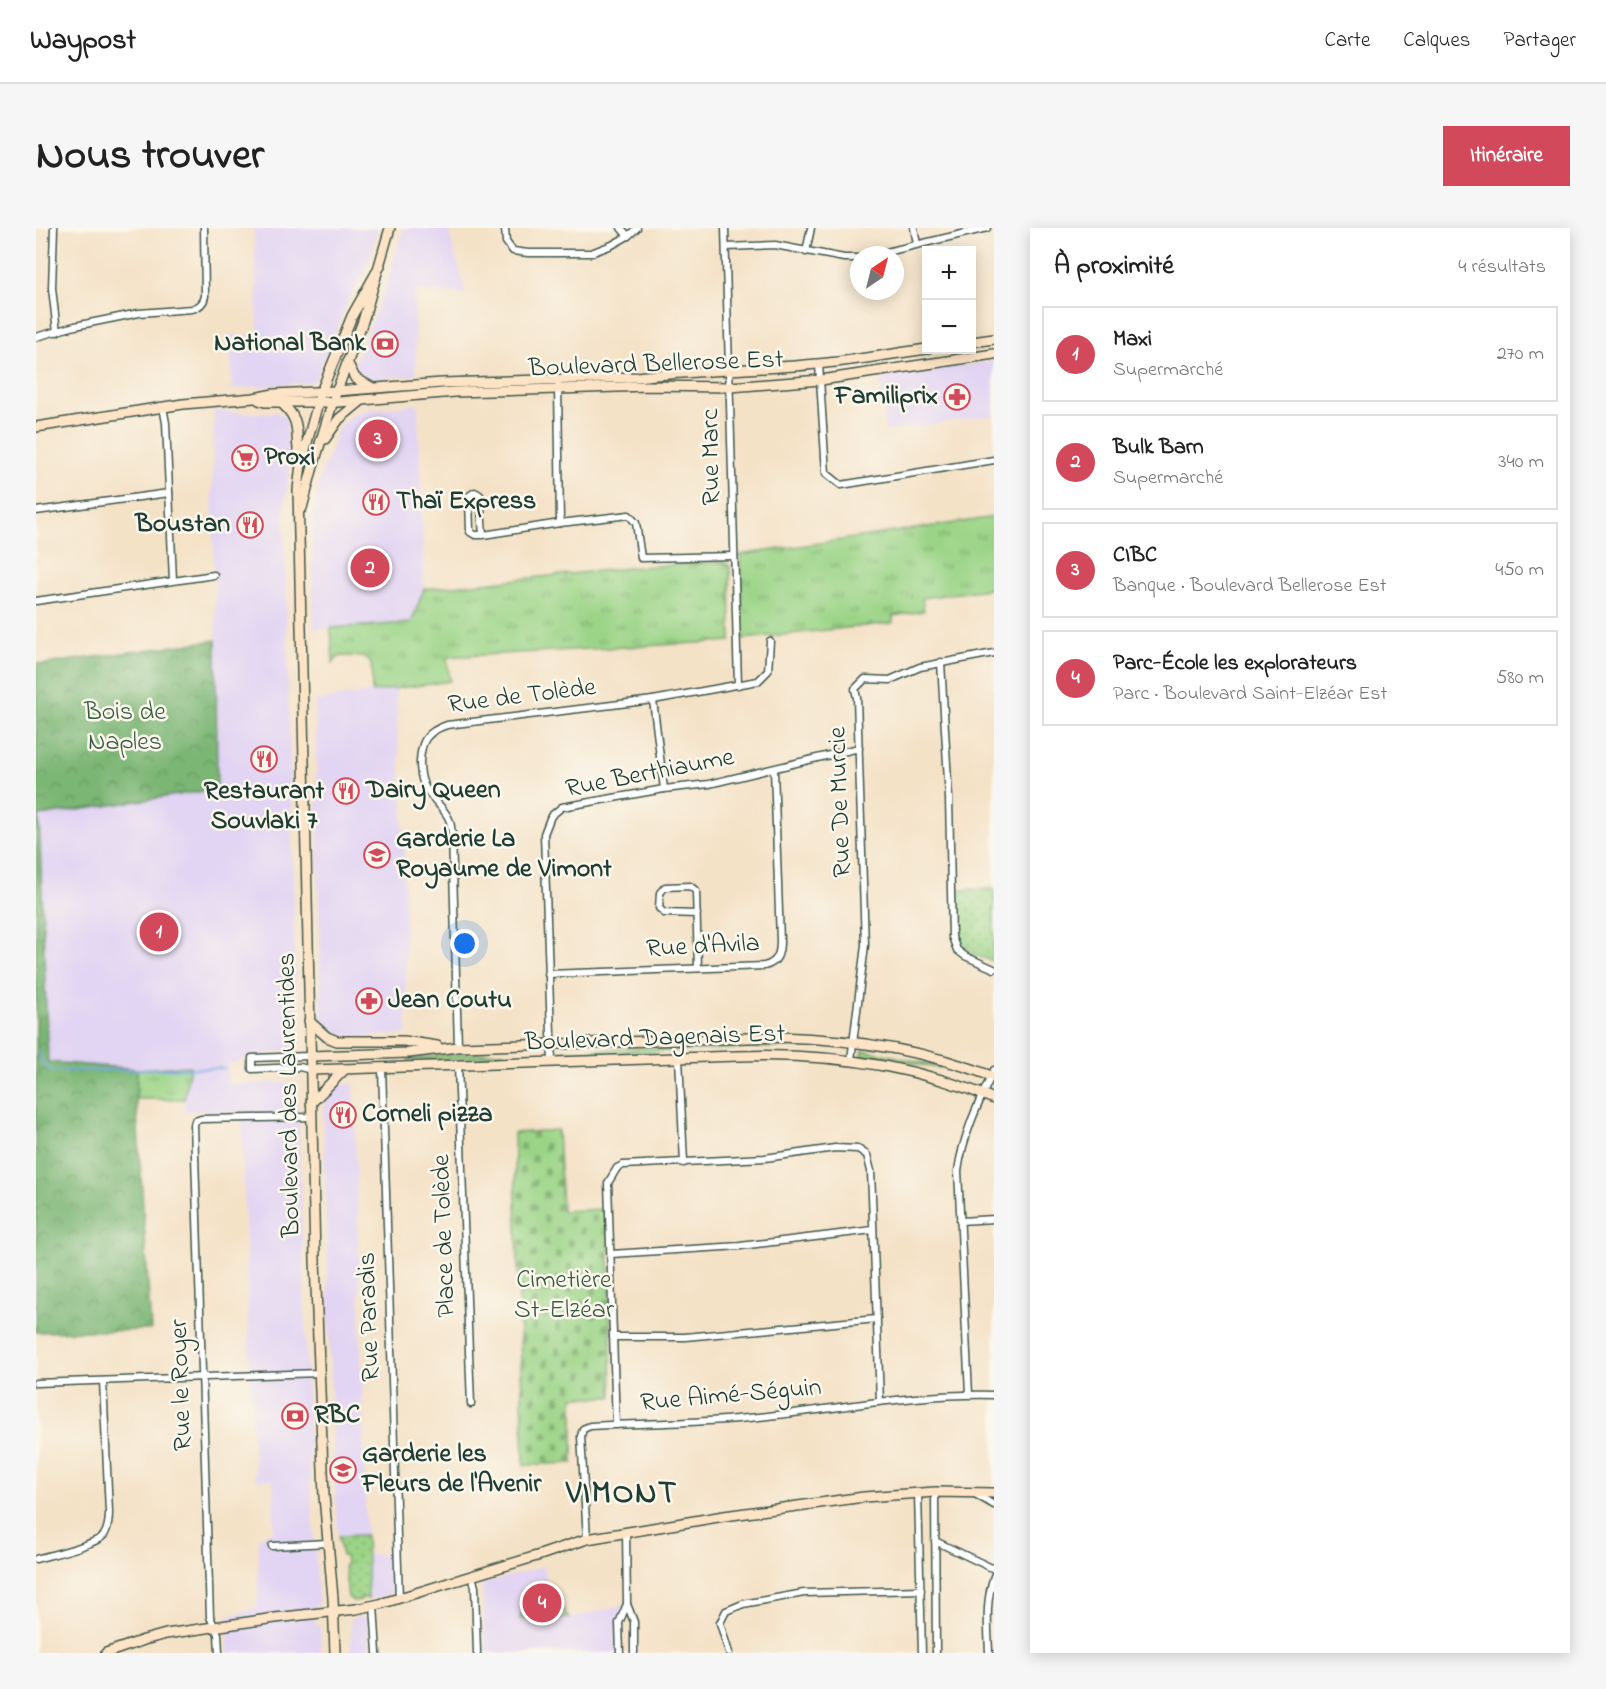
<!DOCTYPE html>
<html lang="fr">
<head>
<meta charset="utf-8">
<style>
	:root { --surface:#fff; --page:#f6f6f6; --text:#222; --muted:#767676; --line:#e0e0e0; --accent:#d1495b }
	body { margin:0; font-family:"Indie Flower",sans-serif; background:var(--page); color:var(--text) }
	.controls { position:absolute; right:18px; top:18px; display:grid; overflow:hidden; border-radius:0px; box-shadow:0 3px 15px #0003 }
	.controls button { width:54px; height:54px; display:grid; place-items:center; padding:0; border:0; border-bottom:2px solid var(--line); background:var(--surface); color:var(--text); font:30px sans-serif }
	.compass { position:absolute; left:814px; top:18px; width:54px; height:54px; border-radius:50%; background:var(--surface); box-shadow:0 3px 15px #0003; rotate:35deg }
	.you { position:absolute; left:429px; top:716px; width:21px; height:21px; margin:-15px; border:4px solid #fff; border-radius:50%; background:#1a73e8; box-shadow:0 0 0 9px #1a73e833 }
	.badge { display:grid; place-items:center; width:39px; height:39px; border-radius:50%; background:var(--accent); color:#fff; font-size:20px; font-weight:700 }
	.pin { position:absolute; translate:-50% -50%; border:3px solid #fff; box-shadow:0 2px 6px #0006 }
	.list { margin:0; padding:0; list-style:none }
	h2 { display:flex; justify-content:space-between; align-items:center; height:78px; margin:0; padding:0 24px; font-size:26px }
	h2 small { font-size:20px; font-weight:400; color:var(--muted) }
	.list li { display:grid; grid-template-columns:39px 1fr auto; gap:18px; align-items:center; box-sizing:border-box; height:96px; margin:0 12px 12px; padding:0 12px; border:2px solid var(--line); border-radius:0px }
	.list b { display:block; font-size:22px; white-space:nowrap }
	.list p { margin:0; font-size:20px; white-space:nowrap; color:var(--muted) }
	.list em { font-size:20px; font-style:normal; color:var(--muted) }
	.map { position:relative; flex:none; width:958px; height:1425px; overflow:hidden; border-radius:0px }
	header { display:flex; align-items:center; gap:36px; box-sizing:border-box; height:84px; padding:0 30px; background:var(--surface); border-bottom:2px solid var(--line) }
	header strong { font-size:28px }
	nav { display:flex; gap:33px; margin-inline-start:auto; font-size:21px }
	.intro { display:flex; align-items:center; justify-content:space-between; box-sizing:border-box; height:144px; padding:0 36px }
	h1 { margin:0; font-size:42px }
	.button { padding:15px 27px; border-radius:0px; background:var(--accent); color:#fff; font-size:21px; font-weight:700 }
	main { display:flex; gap:36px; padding:0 36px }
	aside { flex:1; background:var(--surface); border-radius:0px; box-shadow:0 3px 15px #0003 }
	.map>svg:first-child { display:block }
	.built { fill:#e2d4f3 }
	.grass { fill:url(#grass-tufts); stroke:#5d885e; stroke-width:1.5 }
	.forest { fill:url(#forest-crowns); stroke:#4e7a54; stroke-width:1.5 }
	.cemetery { fill:url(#cemetery-stones); stroke:#5d885e; stroke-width:1.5 }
	.park { fill:url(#park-dots); stroke:#5d885e; stroke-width:1.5 }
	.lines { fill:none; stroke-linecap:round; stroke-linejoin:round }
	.stream { stroke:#76ace4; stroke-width:2 }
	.street-casing { stroke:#3f564a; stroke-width:9 }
	.secondary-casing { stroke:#3f564a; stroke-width:12 }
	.street { stroke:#fff; stroke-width:6 }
	.secondary { stroke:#fee4c6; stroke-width:9 }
	.labels { text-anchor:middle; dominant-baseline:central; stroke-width:5; stroke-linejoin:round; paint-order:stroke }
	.poi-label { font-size:26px; font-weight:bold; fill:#1f3d34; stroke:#fbf7ec; text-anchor:start }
	.street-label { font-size:26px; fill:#1f3d34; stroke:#fbf7ec }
	.park-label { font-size:26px; fill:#385b45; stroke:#fbf7ec }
	.district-label { font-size:32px; font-weight:bold; letter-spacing:1.5px; fill:#1f3d34; stroke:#fbf7ec }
</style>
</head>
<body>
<header>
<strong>Waypost</strong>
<nav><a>Carte</a><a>Calques</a><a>Partager</a></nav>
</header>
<div class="intro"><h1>Nous trouver</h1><a class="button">Itinéraire</a></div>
<main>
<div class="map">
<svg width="958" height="1425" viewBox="0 0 958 1425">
	<defs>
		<pattern id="grass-tufts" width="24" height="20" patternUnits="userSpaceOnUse" patternTransform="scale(1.5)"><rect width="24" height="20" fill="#9bd487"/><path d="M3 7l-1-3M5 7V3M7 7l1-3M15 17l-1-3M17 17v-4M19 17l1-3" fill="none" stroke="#7ead6f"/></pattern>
		<pattern id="forest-crowns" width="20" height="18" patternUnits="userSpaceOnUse" patternTransform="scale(1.5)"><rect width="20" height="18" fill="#7cb674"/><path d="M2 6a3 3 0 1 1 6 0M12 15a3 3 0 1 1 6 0" fill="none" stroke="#659560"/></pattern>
		<pattern id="cemetery-stones" width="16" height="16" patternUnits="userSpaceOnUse" patternTransform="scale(1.5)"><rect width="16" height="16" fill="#9bd487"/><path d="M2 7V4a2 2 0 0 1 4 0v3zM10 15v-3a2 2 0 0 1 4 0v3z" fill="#7ead6f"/></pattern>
		<pattern id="park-dots" width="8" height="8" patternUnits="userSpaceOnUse" patternTransform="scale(1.5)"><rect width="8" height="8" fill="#9bd487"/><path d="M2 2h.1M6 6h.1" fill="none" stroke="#7ead6f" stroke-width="1.8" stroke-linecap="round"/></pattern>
	</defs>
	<rect width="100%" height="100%" fill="#fbf7ec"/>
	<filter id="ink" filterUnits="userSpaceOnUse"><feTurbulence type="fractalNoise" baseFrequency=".0167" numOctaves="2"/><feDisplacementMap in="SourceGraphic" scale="12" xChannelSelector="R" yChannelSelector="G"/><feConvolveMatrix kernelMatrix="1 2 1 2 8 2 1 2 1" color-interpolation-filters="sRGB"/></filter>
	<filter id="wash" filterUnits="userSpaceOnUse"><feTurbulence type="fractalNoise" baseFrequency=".008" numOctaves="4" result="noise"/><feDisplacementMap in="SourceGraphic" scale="24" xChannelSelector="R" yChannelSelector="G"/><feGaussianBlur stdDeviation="1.35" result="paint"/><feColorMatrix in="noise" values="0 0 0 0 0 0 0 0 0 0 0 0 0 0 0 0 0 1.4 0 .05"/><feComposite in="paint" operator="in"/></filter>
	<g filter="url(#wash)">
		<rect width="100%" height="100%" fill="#f4e2c7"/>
		<!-- built -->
		<g class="built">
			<path d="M 218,0 L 341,0 L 335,27 L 328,45 L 314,69 L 280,151 L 276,154 L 196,161 L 194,107 L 222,108 Z"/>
			<path d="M 368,0 L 414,0 L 413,4 L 430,66 L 378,63 L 380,147 L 335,151 L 321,144 L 319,135 L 352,53 Z"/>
			<path d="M 958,133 L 958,187 L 849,203 L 845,147 Z"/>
			<path d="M 382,176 L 388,361 L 375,395 L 278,401 L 276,291 L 284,251 L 303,199 L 314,189 L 330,182 Z"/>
			<path d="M 178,182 L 206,185 L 240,184 L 251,190 L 251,208 L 255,232 L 248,281 L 261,819 L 191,836 L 193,857 L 260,854 L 263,899 L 274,1251 L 283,1376 L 279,1377 L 279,1397 L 284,1396 L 285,1425 L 192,1425 L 192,1387 L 198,1387 L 221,1379 L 223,1310 L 231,1305 L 238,1304 L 237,1252 L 219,1252 L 214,1153 L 206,897 L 203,884 L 148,883 L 148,871 L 154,838 L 101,841 L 12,835 L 3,588 L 181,560 L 180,412 L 176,268 Z"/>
			<path d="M 360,460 L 361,495 L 367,579 L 371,806 L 332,808 L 298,807 L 290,801 L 285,792 L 279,473 Z"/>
			<path d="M 309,856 L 318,856 L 330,1307 L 302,1308 L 297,1237 L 287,883 L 288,871 L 292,865 L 299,859 Z"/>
			<path d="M 355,1326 L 356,1365 L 343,1370 L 332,1371 L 330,1327 Z"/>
			<path d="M 508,1338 L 512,1357 L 533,1390 L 591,1376 L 583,1395 L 584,1425 L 449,1425 L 446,1356 Z"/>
			<path d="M 320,1389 L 332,1389 L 333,1425 L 315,1425 L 315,1392 Z"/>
		</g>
		<!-- grass -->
		<g class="grass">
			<path d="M 958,289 L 958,360 L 886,370 L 888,383 L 857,388 L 857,395 L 707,411 L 704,327 Z"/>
			<path d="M 687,334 L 694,338 L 695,413 L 411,429 L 414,453 L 336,464 C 335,430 341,428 304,428 L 297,435 L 295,400 L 375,395 L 388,361 L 602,339 Z"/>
			<path d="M 716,816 L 770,816 L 770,818 L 526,827 L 526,823 Z"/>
			<path d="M 827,822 L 904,838 L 904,840 L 826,827 Z"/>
			<path d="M 467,824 L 467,826 L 424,831 L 372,833 L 372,831 L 408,827 Z"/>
			<path d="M 154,838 L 148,871 L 100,871 L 101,841 Z"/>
		</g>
		<!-- forest -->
		<path class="forest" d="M 180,412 L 181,561 L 3,588 L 12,834 L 101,841 L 100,871 L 115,1102 L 0,1104 L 0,435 L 9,436 Z"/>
		<!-- cemetery -->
		<path class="cemetery" d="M 522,902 L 526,983 L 572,981 L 576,1169 L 537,1169 L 537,1235 L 488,1237 L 478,905 Z"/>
		<!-- park -->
		<g class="park">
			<path d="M 958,661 L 958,733 C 945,730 929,725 923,712 L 920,662 Z"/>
			<path d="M 330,1307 L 332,1371 L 325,1369 L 325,1372 L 317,1373 L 312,1369 L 308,1337 L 310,1336 L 309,1328 L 306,1328 L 302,1308 Z"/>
			<path d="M 510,1357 L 533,1390 L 484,1391 L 494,1359 Z"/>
		</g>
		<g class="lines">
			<!-- stream -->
			<path class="stream" d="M 3,823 C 5,834 7,839 17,843 L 189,840"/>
		</g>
	</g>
	<g filter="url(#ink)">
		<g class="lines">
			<!-- street casing -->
			<g class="street-casing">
				<g id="street">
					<path d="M 18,0 L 16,60 L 21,104"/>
					<path d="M 469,0 L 470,14 L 477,23 L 492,25 L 555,25 L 576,17 L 592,8 L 601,0"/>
					<path d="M 585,0 L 592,8"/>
					<path d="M 689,0 L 702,457"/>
					<path d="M 878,0 L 881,16"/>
					<path d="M 690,19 L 739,17 L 808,30 L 823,30"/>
					<path d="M 770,24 L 775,0"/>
					<path d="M 838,27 L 951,0"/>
					<path d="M 0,109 L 39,98 L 103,85 L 156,81 C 163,79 168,75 169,68 L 168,0"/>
					<path d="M 783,136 L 790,245 L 805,257 L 958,232"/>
					<path d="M 522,158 L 524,295"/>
					<path d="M 127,179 L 130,195 L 137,352"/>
					<path d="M 0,283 L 133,265"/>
					<path d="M 447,307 L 444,267 L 439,264 L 433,268 L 434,304 L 439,307 L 447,307 L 524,295 L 593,287 L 600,295 L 605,330 L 698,328"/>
					<path d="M 0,373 L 178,347"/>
					<path d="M 905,434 L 913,570 L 916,709 L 921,722 L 929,728 L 958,741"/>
					<path d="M 617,472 L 628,561"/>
					<path d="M 661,686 L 628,685 L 623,680 L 624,665 L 629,659 L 654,658 L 660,663 L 662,740"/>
					<path d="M 512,746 L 728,738 C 742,735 744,725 744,713 L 738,541"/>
					<path d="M 422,819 L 416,605 C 415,600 415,595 413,591 C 407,578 394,570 388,557 C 385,550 384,542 384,534 C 385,513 390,504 411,497 L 617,472 L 722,453 L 732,443 L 734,413"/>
					<path d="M 274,828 L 216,830 L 216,841 L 264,839 L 275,842"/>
					<path d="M 643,830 L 648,935"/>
					<path d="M 815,832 L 829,717 L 821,470 L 819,461 L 829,451 L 854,452 L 884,439 L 958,425"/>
					<path d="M 516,834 L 508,606 L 515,588 L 526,579 L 628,561 L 673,556 L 823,520"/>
					<path d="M 422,837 L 435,1176"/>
					<path d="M 346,840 L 363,1371"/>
					<path d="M 924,993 L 958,991"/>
					<path d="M 575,1026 L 704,1018 L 837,1002"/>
					<path d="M 577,1109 L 649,1109 L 841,1091"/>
					<path d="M 0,1155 L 283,1145"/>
					<path d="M 933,1166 L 922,943 C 927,907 942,876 958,842"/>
					<path d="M 580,1197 L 572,955 L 581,940 L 587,937 L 729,930 L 799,920 L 822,921 L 831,927 L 835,943 L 844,1173"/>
					<path d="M 899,1264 L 900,1425"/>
					<path d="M 882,1265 L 886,1425"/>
					<path d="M 939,1266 L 958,1277"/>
					<path d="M 590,1305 L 591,1376 L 598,1394 L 598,1425"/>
					<path d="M 551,1311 L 545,1208 L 547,1201 L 554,1198 C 616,1195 678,1195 740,1187 C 813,1179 885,1165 958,1167"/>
					<path d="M 899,1313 L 958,1341"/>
					<path d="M 236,1318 L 291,1315"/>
					<path d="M 0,1331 C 14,1327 60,1317 68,1307 C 72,1301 73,1292 73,1284 L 67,1153"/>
					<path d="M 436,1348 L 439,1359 L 441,1425"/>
					<path d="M 338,1377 L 341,1425"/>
					<path d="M 183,1425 L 182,1406 L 174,1389 L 158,897 L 159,893 L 165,891 L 275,889"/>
					<path d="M 584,1425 L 583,1395 L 591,1376"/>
					<path d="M 693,1425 L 684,1395 L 690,1383 L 707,1376 L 768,1365 L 885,1362"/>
					<path d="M 953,1425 C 952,1397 949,1375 958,1348"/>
				</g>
			</g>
			<!-- secondary casing -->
			<g class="secondary-casing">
				<g id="secondary">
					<path d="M 936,114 L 958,111"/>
					<path d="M 311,134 L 319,150 L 335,159"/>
					<path d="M 223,172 L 229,174 L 303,174 L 419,164 L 522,161 L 611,158 L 694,159 L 785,152 L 958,126"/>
					<path d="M 243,173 C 269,194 257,206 264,233"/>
					<path d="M 0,199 L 147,176 L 218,170 L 238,166 L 300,163 L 406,155 L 601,149 C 661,142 721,142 781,136 C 817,133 854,126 891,121"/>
					<path d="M 289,211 L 303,191 L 326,172"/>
					<path d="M 266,280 L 276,242 L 297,173 L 327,93 L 354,0"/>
					<path d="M 273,793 L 291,809 L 301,813 L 368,813 L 401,818"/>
					<path d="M 274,828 L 373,825 L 422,819 L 744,809 C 816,811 890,822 958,849"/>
					<path d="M 275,842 L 702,828 C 790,825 876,836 958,871"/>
					<path d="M 275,875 L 309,841"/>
					<path d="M 70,1425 L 108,1412 L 130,1406 L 239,1390 L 320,1381 L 344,1376 L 504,1327 L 551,1311 L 688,1288 L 828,1269 L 899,1264 L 958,1265"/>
					<path d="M 299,1425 L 297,1370 L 288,1268 L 279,1032 L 262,262 L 265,236 L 285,164 L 316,88 L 344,38"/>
				</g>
			</g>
			<!-- street -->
			<use href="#street" class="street"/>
			<!-- secondary -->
			<use href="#secondary" class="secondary"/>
		</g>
	</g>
	<!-- icons -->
	<defs>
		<g id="bank-ring" transform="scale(1.35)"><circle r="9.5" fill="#fbf7ec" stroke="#d1495b" stroke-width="1.5"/><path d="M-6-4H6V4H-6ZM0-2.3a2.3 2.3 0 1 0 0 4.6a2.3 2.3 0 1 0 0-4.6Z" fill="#d1495b"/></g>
		<g id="pharmacy-ring" transform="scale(1.35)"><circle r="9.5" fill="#fbf7ec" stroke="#d1495b" stroke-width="1.5"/><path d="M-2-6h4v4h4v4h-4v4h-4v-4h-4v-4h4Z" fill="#d1495b"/></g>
		<g id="supermarket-ring" transform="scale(1.35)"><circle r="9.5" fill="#fbf7ec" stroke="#d1495b" stroke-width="1.5"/><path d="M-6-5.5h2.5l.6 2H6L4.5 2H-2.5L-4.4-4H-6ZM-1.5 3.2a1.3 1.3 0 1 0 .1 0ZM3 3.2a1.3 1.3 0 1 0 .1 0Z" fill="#d1495b"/></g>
		<g id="restaurant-ring" transform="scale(1.35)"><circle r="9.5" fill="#fbf7ec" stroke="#d1495b" stroke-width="1.5"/><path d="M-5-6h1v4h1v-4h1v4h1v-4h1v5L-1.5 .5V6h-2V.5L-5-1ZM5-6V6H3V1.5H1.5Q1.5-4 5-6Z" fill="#d1495b"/></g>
		<g id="school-ring" transform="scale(1.35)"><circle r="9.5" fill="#fbf7ec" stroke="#d1495b" stroke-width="1.5"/><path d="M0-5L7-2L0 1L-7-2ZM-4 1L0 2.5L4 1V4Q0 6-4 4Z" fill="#d1495b"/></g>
	</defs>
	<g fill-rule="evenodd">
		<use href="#bank-ring" x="349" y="116"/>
		<use href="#pharmacy-ring" x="921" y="169"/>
		<use href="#supermarket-ring" x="209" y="230"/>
		<use href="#restaurant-ring" x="340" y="274"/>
		<use href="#restaurant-ring" x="214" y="297"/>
		<use href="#restaurant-ring" x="228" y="531"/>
		<use href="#restaurant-ring" x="310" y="563"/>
		<use href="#school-ring" x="341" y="627"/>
		<use href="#pharmacy-ring" x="333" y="773"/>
		<use href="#restaurant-ring" x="307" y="887"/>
		<use href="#bank-ring" x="259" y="1188"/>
		<use href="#school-ring" x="307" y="1242"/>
	</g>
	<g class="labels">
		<!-- poi labels -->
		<g class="poi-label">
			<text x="330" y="116" text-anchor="end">National Bank</text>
			<text x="902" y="169" text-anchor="end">Familiprix</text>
			<text x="228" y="230">Proxi</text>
			<text x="360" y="274">Thaï Express</text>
			<text x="194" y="297" text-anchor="end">Boustan</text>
			<text x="330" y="563">Dairy Queen</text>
			<text x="228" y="564" text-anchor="middle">Restaurant<tspan x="228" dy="30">Souvlaki 7</tspan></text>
			<text x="360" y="612">Garderie La<tspan x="360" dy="30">Royaume de Vimont</tspan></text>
			<text x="352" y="773">Jean Coutu</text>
			<text x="326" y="887">Corneli pizza</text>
			<text x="278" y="1188">RBC</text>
			<text x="326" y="1227">Garderie les<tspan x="326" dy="30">Fleurs de l'Avenir</tspan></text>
		</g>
		<!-- street labels -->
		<g class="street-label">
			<text transform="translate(620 137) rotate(-2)">Boulevard Bellerose Est</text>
			<text transform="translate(676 229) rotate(-91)">Rue Marc</text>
			<text transform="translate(486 469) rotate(-7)">Rue de Tolède</text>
			<text transform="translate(614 546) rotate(-11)">Rue Berthiaume</text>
			<text transform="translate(805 574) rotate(-92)">Rue De Murcie</text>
			<text transform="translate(667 719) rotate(-3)">Rue d'Avila</text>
			<text transform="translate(619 811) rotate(-2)">Boulevard Dagenais Est</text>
			<text transform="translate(254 867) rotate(-91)">Boulevard des Laurentides</text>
			<text transform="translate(409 1008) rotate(-92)">Place de Tolède</text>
			<text transform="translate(334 1089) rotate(-92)">Rue Paradis</text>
			<text transform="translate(146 1157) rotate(-92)">Rue le Royer</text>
			<text transform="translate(695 1168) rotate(-5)">Rue Aimé-Séguin</text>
		</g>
		<!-- park labels -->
		<g class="park-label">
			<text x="89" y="485">Bois de<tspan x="89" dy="30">Naples</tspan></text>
			<text x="528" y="1053">Cimetière<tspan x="528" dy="30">St-Elzéar</tspan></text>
		</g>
		<!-- district labels -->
		<g class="district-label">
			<text x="586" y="1266">VIMONT</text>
		</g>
	</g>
</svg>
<div class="controls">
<button>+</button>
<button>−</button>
</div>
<svg class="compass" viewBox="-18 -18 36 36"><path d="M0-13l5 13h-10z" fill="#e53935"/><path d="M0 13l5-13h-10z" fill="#767676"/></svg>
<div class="you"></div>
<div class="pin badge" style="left:123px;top:704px">1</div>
<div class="pin badge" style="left:334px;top:340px">2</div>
<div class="pin badge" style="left:342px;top:211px">3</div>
<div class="pin badge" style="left:506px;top:1375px">4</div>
</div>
<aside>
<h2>À proximité<small>4 résultats</small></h2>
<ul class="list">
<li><span class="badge">1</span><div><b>Maxi</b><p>Supermarché</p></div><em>270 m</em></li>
<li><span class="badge">2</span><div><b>Bulk Barn</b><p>Supermarché</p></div><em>340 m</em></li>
<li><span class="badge">3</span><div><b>CIBC</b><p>Banque · Boulevard Bellerose Est</p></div><em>450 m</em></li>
<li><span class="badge">4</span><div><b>Parc-École les explorateurs</b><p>Parc · Boulevard Saint-Elzéar Est</p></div><em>580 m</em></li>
</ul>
</aside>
</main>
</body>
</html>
